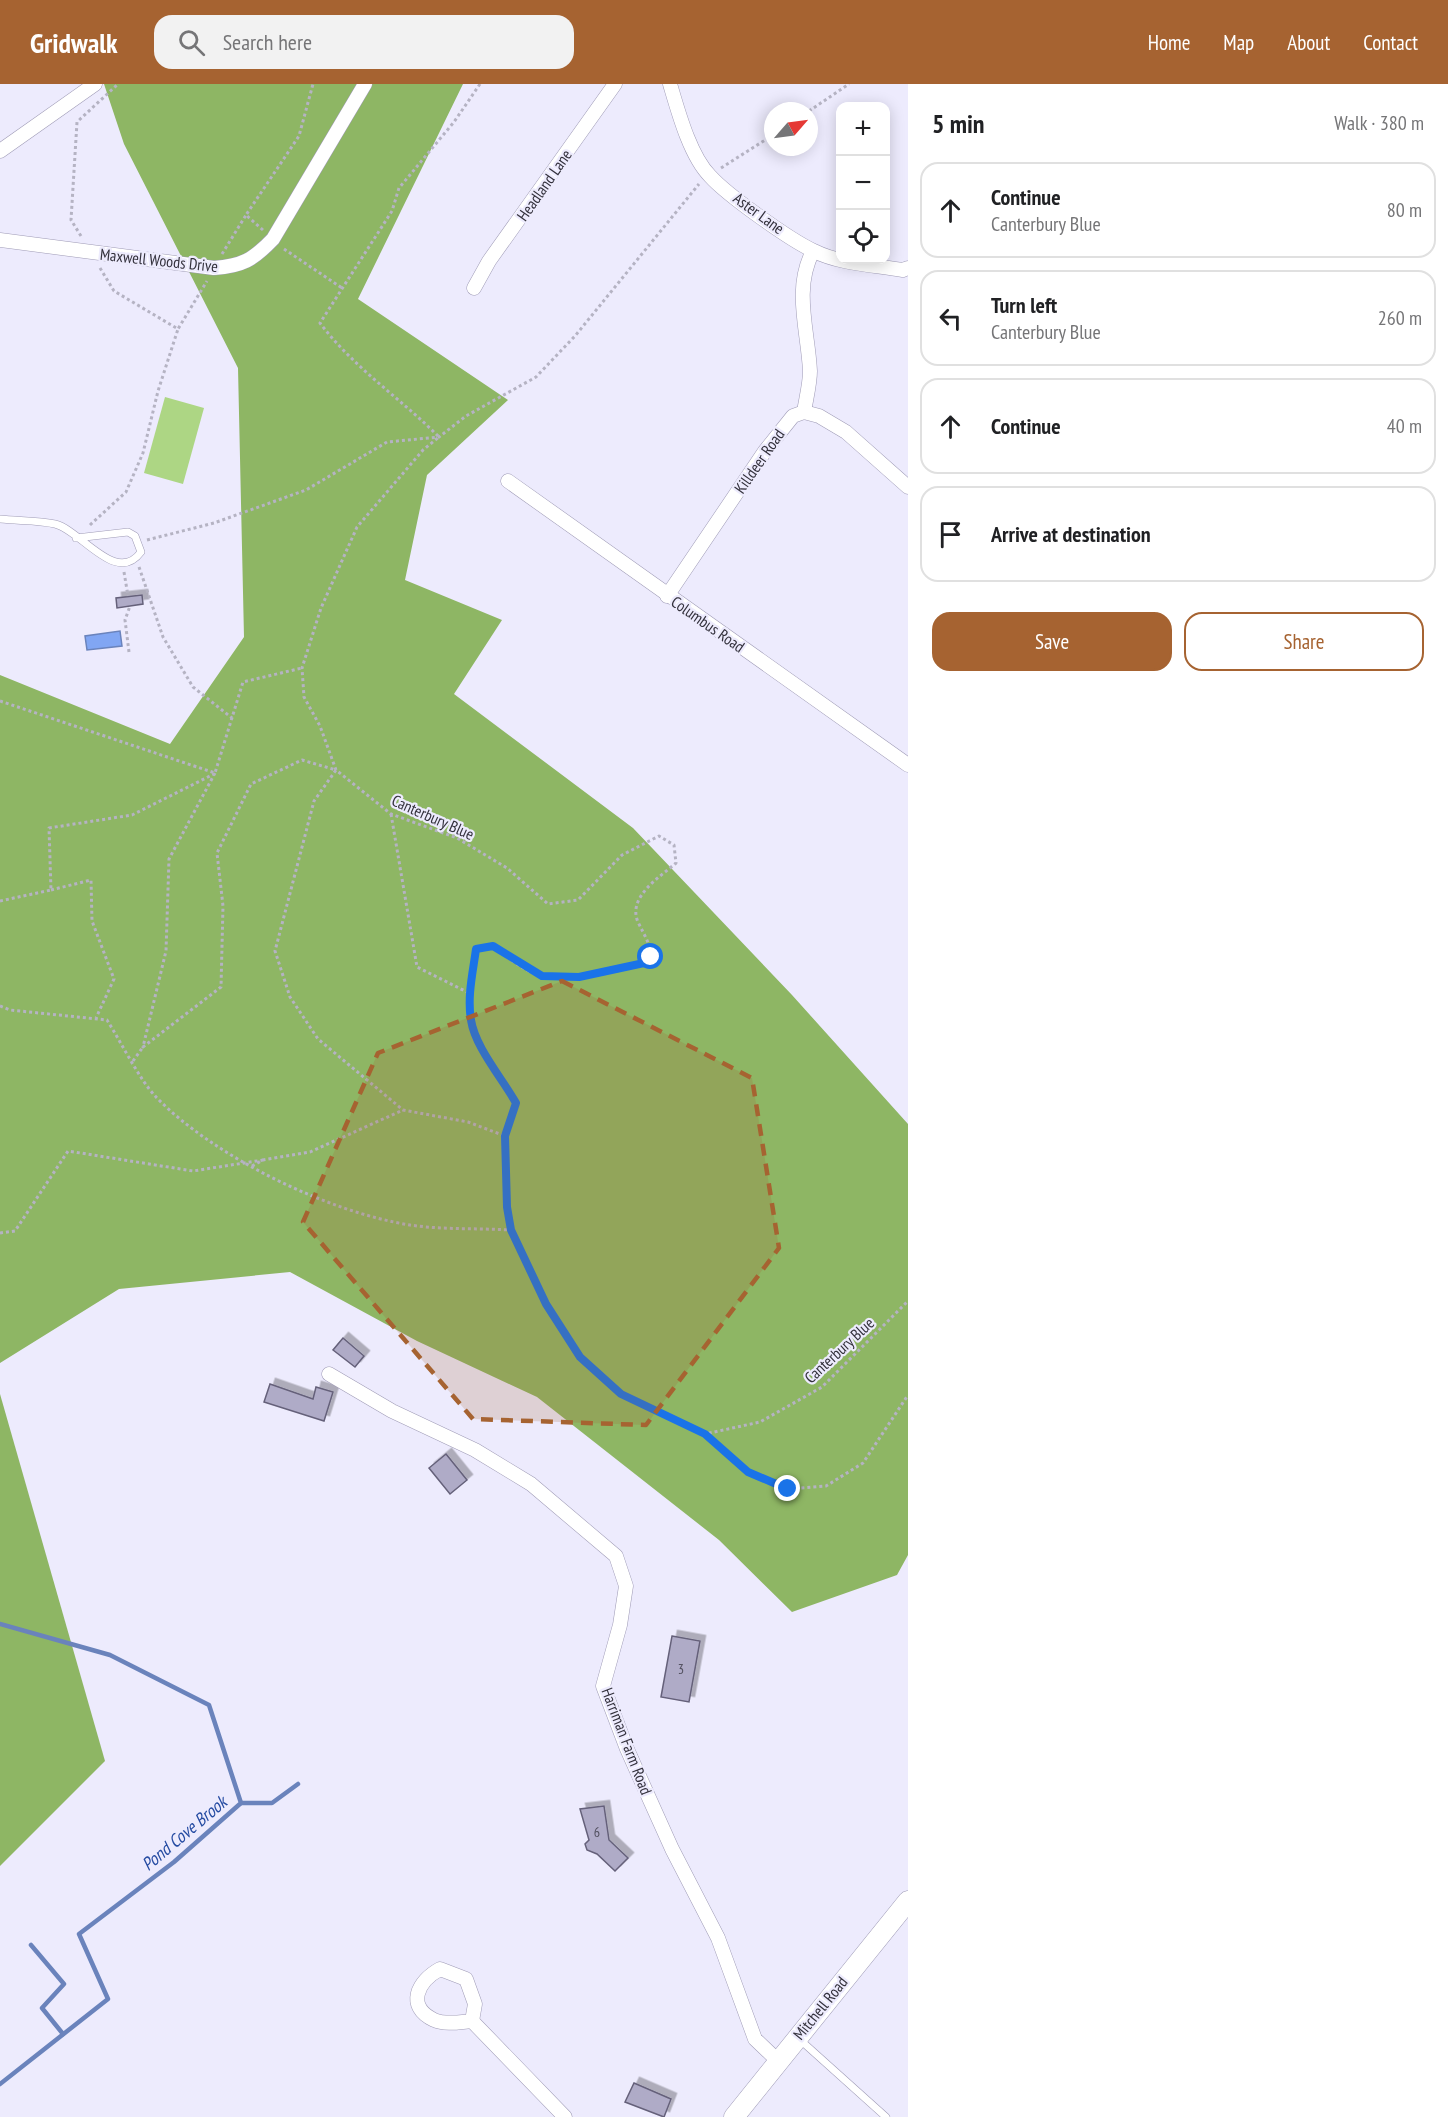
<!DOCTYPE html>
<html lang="en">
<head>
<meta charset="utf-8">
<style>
	:root { --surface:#fff; --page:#f2f2f2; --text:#202124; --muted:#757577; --line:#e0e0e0; --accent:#a66331 }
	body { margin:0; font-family:"PT Sans Narrow",sans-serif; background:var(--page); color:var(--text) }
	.controls { position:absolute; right:18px; top:18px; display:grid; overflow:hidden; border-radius:12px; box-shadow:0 3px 15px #0003 }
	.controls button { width:54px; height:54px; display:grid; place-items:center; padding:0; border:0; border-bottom:2px solid var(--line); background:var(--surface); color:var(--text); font:30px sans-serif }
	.compass { position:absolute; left:764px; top:18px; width:54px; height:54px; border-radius:50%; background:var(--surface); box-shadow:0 3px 15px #0003; rotate:62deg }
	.stop { position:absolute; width:18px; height:18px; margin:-14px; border:4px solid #1a73e8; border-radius:50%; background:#fff }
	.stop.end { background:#1a73e8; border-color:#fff; box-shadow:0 2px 6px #0008 }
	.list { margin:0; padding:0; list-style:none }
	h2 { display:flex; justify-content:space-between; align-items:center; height:78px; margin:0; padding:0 24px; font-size:26px }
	h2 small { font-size:20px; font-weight:400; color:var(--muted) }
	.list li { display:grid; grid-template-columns:39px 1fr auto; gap:18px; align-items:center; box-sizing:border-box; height:96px; margin:0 12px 12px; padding:0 12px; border:2px solid var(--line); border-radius:18px }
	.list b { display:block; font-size:22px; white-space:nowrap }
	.list p { margin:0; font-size:20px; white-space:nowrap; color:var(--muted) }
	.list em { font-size:20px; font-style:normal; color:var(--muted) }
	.actions { display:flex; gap:12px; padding:18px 24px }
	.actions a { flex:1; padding:14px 0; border:2px solid var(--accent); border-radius:18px; text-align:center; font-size:21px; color:var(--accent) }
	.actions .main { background:var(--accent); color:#fff }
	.icon { flex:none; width:33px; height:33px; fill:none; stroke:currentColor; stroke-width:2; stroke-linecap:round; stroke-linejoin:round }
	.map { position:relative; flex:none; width:908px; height:2033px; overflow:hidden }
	header { display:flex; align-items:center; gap:36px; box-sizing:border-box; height:84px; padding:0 30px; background:var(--accent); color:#fff }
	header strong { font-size:28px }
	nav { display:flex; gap:33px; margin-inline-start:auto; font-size:21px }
	.search { width:420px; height:54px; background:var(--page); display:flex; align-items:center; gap:15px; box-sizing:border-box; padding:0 21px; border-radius:18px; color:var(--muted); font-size:22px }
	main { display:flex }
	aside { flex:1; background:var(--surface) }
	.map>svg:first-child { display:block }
	.green { fill:#add684 }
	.forest { fill:#8eb664 }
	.water { fill:#81a6f3; stroke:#6a83bc; stroke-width:1.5 }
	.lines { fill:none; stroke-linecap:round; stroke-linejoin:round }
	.stream { stroke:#6a83bc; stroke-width:4.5 }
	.building { fill:#afabc7; stroke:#65617a; stroke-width:1.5; filter:url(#shadow) }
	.lane-casing { stroke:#9f9bb6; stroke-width:8 }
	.street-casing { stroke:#9f9bb6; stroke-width:15 }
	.secondary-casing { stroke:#9f9bb6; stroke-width:21 }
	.path { stroke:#b5b3c3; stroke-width:3; stroke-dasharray:3 3; stroke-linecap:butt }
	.lane { stroke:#fff; stroke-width:7 }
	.street { stroke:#fff; stroke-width:14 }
	.secondary { stroke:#fff; stroke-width:20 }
	.route { stroke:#1a73e8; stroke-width:8 }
	.marked { fill:#a66331; fill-opacity:0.2; stroke:#a66331; stroke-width:4.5; stroke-dasharray:12 8; stroke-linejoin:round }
	.labels { text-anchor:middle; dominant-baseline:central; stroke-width:4.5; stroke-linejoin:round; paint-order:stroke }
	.number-label { font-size:14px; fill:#52505f }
	.street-label { font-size:16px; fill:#33313c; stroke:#edebfd }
	.water-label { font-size:18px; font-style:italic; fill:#254ba2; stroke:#edebfd }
</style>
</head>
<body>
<header>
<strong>Gridwalk</strong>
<div class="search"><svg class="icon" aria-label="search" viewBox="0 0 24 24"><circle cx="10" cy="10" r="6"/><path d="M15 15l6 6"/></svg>Search here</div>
<nav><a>Home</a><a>Map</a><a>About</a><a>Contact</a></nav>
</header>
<main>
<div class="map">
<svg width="908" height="2033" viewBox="0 0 908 2033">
	<defs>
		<filter id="shadow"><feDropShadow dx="5.5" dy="-5.5" stdDeviation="0" flood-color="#0004"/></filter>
	</defs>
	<rect width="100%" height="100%" fill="#edebfd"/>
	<!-- green -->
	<path class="green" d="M 165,313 L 204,324 L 183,400 L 144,389 Z"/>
	<!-- forest -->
	<g class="forest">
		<path d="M 104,0 L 463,0 L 358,215 L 508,316 L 427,391 L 405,496 L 502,536 L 454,610 L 633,744 L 792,911 L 908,1040 L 908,1471 L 897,1491 L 792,1528 L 719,1456 L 537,1313 L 417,1257 L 290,1188 L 119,1205 L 0,1279 L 0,591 L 170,660 L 244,553 L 238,284 L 124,60 Z"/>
		<path d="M 0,1310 L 105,1677 L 0,1782 Z"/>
	</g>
	<!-- water -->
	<path class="water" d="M 120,547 L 122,562 L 87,566 L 85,552 Z"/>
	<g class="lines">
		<!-- stream -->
		<g class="stream">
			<path d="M 0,1540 L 110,1571 L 209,1621 L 241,1719 L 174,1778 L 79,1850 L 108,1915 L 0,2000"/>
			<path d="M 241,1719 L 272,1719 L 298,1700"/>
			<path d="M 31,1861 L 64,1900 L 42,1924 L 63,1950"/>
		</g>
	</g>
	<!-- building -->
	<g class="building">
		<path d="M 142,511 L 143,520 L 117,524 L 116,514 Z"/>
		<path d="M 343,1254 L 364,1272 L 355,1283 L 333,1266 Z"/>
		<path d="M 270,1300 L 313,1315 L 316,1303 L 333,1308 L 324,1337 L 264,1318 Z"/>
		<path d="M 446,1370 L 467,1396 L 450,1410 L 429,1384 Z"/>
		<path d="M 672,1552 L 700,1557 L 689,1618 L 661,1613 Z"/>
		<path d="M 604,1722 L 609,1756 L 628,1774 L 615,1787 L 597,1770 L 587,1766 L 585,1760 L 589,1756 L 580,1725 Z"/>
		<path d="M 634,1999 L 671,2015 L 664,2033 L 625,2018 Z"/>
	</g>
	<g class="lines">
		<!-- lane casing -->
		<g class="lane-casing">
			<g id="lane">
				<path d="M 0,435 C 18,437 38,436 55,440 C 81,446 116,502 141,468 L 135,452 L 128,448 L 76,454"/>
				<path d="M 798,1954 L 886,2033"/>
			</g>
		</g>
		<!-- street casing -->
		<g class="street-casing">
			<g id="street">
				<path d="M 670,0 C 678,27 690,72 710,92 C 727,111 790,156 814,167 C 840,180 874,181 903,186 L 908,184"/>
				<path d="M 0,67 L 95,0"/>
				<path d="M 0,156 L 214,184 C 242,182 253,176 273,155 L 365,0"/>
				<path d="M 474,204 L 489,177 L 615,0"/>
				<path d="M 804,328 C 806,315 810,300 810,287 C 808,246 793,205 813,167"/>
				<path d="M 508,397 L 908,681"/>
				<path d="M 667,512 L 765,367 L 793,332 L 804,328 L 819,332 L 846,348 L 908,403"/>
				<path d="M 329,1290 L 392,1327 L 475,1366 L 531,1400 L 616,1472 L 626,1502 L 620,1541 L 603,1602 L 627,1665 L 672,1765 L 718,1854 L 755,1955 L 777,1976"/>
				<path d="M 440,1885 L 466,1895 L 475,1920 L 472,1937 C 460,1938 445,1941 434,1936 C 405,1922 418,1897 440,1885 Z"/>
				<path d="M 472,1937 L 565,2033"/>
			</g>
		</g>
		<!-- secondary casing -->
		<g class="secondary-casing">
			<path id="secondary" d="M 734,2033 L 908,1817"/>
		</g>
		<!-- path -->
		<g class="path">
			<path d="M 480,0 L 454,38 L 399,104 L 392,127 L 320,239 C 353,283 400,314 439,353 L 423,366 L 357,443 L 321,524 L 302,584 L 304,613 L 320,642 L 336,686 L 391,730 L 457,754 L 507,784 L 548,820 L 578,816 L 622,771 L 659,752 L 674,761 L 676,779 C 660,793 627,813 638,838 C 644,851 650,858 651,873 L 644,878 C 615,885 570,900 541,892 C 524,887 507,873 493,862 L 476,865 C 473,888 467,912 471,936 C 476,965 502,993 516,1019 L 505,1052 L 507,1123 L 511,1146 L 546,1220 L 581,1273 L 621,1310 L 705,1350 L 760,1338 L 822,1303 L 908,1217"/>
			<path d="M 809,27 L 849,0"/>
			<path d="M 721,84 L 773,51"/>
			<path d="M 263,146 L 246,131 L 299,52 L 313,0"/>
			<path d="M 81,152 L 71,136 L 77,38 L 118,0"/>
			<path d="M 284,165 L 342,204"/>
			<path d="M 222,170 L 246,131"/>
			<path d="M 100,184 L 114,207 L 178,245 L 207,197"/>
			<path d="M 90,441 L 126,408 L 143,369 L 158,307 L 178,245"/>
			<path d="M 147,456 L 214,439 L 306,406 L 387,358 L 439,353 L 466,332 L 536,293 L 575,252 L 699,100"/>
			<path d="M 139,483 L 163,553 L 193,603 L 232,634"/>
			<path d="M 124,488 L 128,512"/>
			<path d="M 129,568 L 125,536 L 130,522"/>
			<path d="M 0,617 L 215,689 L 243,598 L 302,584"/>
			<path d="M 215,689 L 169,775 L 166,867 L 143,963 L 221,903 L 223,822 L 217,769 L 251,700 L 302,676 L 336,686 L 314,717 L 275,867 L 290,913 L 318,955 L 403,1026 L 468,1038 L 505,1052"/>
			<path d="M 391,730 L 417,883 L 469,909"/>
			<path d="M 51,806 L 91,796 L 92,837 L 114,895 L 96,934"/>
			<path d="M 0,817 L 51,806 L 49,744 L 132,731 L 214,690"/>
			<path d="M 0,922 L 10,926 L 107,936 C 121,958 139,995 156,1013 C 214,1073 328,1128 410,1141 C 443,1146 478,1144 511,1146"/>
			<path d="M 133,977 L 143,963"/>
			<path d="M 252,1082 L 263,1076 L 310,1068 L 403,1026"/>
			<path d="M 0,1149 L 15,1147 L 68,1067 L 193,1087 L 263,1076"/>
			<path d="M 705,1350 L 748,1387 L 788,1405 L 826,1402 L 863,1379 L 908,1311"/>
		</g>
		<!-- lane -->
		<use href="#lane" class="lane"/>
		<!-- street -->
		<use href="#street" class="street"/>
		<!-- secondary -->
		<use href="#secondary" class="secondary"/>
	</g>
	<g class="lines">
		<!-- route -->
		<path class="route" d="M 651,873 L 644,879 L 579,893 L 542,892 L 493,862 L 476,865 C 473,888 467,912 471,936 C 475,963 502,994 516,1019 L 505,1052 L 507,1123 L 511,1146 L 546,1220 L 580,1273 L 621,1310 L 705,1350 L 748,1388 L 788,1405"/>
	</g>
	<!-- marked area -->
	<path class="marked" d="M 562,897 L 752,994 L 779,1164 L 646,1341 L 473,1335 L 303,1138 L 378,969 Z"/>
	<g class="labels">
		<!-- number labels -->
		<g class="number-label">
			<text x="681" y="1585">3</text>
			<text x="597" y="1748">6</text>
		</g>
		<!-- street labels -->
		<g class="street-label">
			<text transform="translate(544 101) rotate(-55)">Headland Lane</text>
			<text transform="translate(759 129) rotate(36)">Aster Lane</text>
			<text transform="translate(159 176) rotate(6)">Maxwell Woods Drive</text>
			<text transform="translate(759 377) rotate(-55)">Killdeer Road</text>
			<text transform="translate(708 540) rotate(35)">Columbus Road</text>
			<text transform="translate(433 733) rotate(24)">Canterbury Blue</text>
			<text transform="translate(839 1266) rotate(-43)">Canterbury Blue</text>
			<text transform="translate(627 1657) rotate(69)">Harriman Farm Road</text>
			<text transform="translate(820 1924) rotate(-51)">Mitchell Road</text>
		</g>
		<!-- water labels -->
		<g class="water-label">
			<text transform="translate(184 1749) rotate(-40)">Pond Cove Brook</text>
		</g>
	</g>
</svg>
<div class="controls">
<button>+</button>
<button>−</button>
<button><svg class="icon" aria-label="locate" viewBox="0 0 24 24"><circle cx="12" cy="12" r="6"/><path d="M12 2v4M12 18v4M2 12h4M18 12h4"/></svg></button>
</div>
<svg class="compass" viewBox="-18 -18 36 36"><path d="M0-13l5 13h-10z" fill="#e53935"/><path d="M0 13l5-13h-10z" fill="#757577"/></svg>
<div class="stop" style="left:651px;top:873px"></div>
<div class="stop end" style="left:788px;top:1405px"></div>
</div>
<aside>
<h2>5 min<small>Walk · 380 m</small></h2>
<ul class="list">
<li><svg class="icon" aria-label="ahead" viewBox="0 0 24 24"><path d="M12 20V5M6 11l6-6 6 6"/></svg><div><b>Continue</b><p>Canterbury Blue</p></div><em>80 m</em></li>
<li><svg class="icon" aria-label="left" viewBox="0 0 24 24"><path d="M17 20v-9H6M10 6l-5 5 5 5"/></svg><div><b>Turn left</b><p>Canterbury Blue</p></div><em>260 m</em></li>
<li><svg class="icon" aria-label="ahead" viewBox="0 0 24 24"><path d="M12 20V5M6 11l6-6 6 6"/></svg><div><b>Continue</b></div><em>40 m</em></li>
<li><svg class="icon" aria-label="arrive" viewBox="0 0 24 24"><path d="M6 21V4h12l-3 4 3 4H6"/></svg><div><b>Arrive at destination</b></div></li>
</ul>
<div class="actions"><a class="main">Save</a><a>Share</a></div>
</aside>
</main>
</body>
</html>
